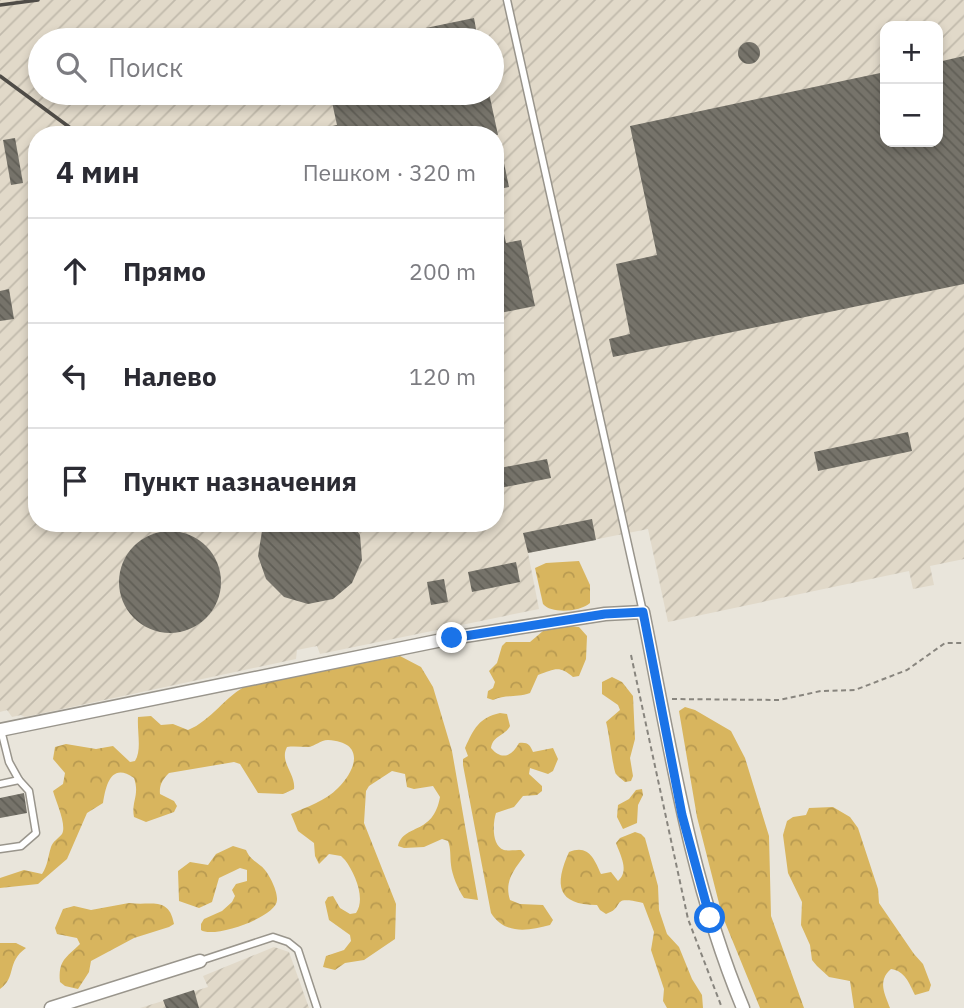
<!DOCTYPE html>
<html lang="ru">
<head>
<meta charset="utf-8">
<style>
	:root { --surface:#fff; --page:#f2f2f3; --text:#2b2b33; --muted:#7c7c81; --line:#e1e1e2 }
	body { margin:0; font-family:"IBM Plex Sans",sans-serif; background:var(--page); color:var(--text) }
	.controls { position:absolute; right:21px; top:21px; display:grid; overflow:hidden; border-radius:14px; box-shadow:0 4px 10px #0003 }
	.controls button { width:63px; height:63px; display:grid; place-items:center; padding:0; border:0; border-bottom:2px solid var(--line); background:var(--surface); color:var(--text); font:35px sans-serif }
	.stop { position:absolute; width:21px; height:21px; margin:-16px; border:5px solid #1a73e8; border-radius:50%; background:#fff }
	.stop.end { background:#1a73e8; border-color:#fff; box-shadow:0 2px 7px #0008 }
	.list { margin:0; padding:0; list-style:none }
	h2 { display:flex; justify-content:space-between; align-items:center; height:91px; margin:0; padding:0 28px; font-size:30px }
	h2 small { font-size:23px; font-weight:400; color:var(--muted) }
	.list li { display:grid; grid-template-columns:46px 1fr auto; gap:21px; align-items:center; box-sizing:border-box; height:105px; padding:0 28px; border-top:2px solid var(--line) }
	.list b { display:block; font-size:26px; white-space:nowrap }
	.list em { font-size:23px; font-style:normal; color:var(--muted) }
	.icon { flex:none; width:38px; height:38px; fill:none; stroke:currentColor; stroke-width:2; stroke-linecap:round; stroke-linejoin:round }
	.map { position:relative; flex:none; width:964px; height:1008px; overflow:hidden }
	.search { position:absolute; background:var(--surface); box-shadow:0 4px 10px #0003; left:28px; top:28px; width:476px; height:77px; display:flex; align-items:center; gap:18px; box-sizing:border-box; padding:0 24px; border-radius:38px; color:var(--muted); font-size:26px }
	.panel { position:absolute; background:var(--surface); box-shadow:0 4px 10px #0003; left:28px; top:126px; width:476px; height:406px; border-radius:28px }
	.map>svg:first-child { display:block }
	.industrial { fill:url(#industrial-furrows); fill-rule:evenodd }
	.forest { fill:url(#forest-crowns) }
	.building { fill:url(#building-back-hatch) }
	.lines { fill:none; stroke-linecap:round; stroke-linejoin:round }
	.lane-casing { stroke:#99958c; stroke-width:9 }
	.street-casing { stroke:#99958c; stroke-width:15 }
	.path { stroke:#88857e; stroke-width:2; stroke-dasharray:5 3.5; stroke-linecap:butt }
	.lane { stroke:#fff; stroke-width:6 }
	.street { stroke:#fff; stroke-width:12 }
	.rail { stroke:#4f4c47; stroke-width:3.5 }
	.route { stroke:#1a73e8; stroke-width:9 }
</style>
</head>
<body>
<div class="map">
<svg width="964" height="1008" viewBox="0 0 964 1008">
	<defs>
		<pattern id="industrial-furrows" width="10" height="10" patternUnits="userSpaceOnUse" patternTransform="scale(1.75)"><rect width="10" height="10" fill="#e1d9c9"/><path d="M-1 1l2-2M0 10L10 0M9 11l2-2" fill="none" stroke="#c1baac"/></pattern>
		<pattern id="forest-crowns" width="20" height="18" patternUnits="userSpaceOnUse" patternTransform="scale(1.75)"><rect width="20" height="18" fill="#d8b55e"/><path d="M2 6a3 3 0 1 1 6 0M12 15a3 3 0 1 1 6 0" fill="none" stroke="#b99b51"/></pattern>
		<pattern id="building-back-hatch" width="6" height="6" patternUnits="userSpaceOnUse" patternTransform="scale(1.75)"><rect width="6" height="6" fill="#76736a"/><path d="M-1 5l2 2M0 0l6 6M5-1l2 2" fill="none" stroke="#605e56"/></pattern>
	</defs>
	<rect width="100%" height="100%" fill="#e9e5db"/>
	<!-- industrial -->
	<g class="industrial">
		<path d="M 0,0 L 964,0 L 964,559 L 930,566 L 934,585 L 913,589 L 909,571 L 668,622 L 648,529 L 528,553 L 539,609 L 320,654 L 317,646 L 297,650 L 296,659 L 25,717 L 21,715 L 12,717 L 7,710 L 0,712 ZM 885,26 L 938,26 L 938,142 L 885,142 ZM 40,40 L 492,40 L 492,93 L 40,93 ZM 37,135 L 495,135 L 495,523 L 37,523 Z"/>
		<path d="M 274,947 L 289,952 L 309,1008 L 140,1008 L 208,987 L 203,976 Z"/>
	</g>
	<!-- forest -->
	<g class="forest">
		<path d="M 579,561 L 590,585 L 590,603 C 580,612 551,614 543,604 L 535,568 L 546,563 Z"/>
		<path d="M 567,626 L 579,627 L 587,636 L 586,659 L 579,676 L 573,677 C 559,665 555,669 538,675 L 530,693 C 516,698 506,694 493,700 L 487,698 L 488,691 L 493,688 L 495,682 L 489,671 L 497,663 L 502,646 L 506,642 L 530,642 L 543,631 Z"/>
		<path d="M 400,656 L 421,667 L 433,687 L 452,751 L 478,900 L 464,898 C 458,889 452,875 451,865 C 450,856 451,849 448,841 L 442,839 L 424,847 L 404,848 L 398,846 C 404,823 433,836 440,797 L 433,786 L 414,789 L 407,787 L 405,774 L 392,771 L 369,786 L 366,791 L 364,823 L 396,904 L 395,939 L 364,960 L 345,963 L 335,970 L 323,967 L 326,956 L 344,950 L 351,941 L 350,935 L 329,920 L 325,902 L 328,897 L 333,896 L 340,908 L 350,914 L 356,913 C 366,899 355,873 345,860 L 341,856 L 329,854 L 319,864 L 315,856 L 314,843 L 298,831 L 291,814 C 306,807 326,801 338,788 C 357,769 365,742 328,740 C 320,740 316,746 308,747 C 301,747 294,746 287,747 C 279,762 296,774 294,789 L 283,794 L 258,793 L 240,764 L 234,762 L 169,773 C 163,779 159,785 160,794 L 174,801 L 177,806 L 174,812 L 146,822 L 134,817 C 131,802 140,795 134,778 C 111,762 106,785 103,803 L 87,813 L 67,859 L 38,884 L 0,888 L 0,878 L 24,870 L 42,874 C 48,865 48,856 51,847 C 53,841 58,839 62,834 C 67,825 56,802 53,791 L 63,784 L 65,773 L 53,759 L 55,747 L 66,744 L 96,749 L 113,746 L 130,762 L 135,761 C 142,750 137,732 138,717 L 151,716 L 161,725 L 173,724 L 188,730 C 211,721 226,695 248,685 Z"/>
		<path d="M 612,677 L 622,682 L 633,696 L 635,739 L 630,758 L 633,776 L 631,781 L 625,782 C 622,779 618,777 616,774 C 613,770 609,731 606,722 L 620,710 L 618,705 L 602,694 L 602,682 Z"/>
		<path d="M 685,707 L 695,710 L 731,731 L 745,758 L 769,836 L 771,916 L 804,1008 L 760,1008 L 722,915 L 697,817 L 679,711 Z"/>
		<path d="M 500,713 L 507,714 L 510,726 C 505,736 493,735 491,748 C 502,761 512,756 519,743 C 528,742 530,745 533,752 L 553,748 L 558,759 L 553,771 L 548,774 L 530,768 L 529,774 L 542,786 L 542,791 L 537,795 L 523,796 L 514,807 L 496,813 C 493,822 491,846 504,850 C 508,851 517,850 521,850 L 525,855 C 514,870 504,881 510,900 L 520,904 L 543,905 L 553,920 L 550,925 C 528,931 505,935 491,913 L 463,765 L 463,759 L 468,756 L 465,748 C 474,728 479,718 500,713 Z"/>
		<path d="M 642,789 L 643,795 L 638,805 L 637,823 L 623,829 L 617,817 L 618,805 L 629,799 L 636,790 Z"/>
		<path d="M 833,807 L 850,817 L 858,828 L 878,889 L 879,903 L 914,954 L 923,964 L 931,985 L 929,991 L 915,995 C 909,983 905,971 891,969 C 877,981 885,994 890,1008 L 854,1008 L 850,981 L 829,977 L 817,966 L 812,960 L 810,945 L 801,925 L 802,902 L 788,873 L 783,835 L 787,821 L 793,817 L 806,815 L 809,808 Z"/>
		<path d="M 635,832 L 641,834 L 645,838 L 658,886 L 659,910 L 667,934 L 679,947 L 692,979 L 702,995 L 703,1008 L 667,1008 L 663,1001 L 664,989 L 651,950 L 654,932 L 643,903 C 608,895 627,907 606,914 L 600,910 L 597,905 C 557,905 554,885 569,852 C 588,844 594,858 601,874 L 611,872 L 618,881 C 630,871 620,855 616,843 L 620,838 Z"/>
		<path d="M 233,846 L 246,850 C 250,859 254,860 261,866 C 268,871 278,891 277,900 C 277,917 213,939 201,930 L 201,924 L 204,919 L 222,911 L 232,902 L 235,896 L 232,890 L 236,884 L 247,881 L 247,870 L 240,868 L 219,878 L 212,902 L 199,908 L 179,901 L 178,871 L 190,862 L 208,865 L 216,854 Z"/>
		<path d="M 129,903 C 151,906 169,896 174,924 L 169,927 L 134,938 L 91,961 L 89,972 L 78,989 L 65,986 L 60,982 C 58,960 66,958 80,944 L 77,938 L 57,934 L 55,928 L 63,909 L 74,906 L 91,910 Z"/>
		<path d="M 0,943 L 16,943 L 26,948 C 6,962 17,977 0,989 Z"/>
	</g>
	<!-- building -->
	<g class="building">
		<path d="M 474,18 L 478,40 L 387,40 L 387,36 Z"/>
		<circle cx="749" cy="53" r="11"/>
		<path d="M 964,56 L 964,284 L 613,357 L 609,339 L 630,334 L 616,264 L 657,255 L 630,126 L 885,72 L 885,142 L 938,142 L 938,62 Z"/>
		<path d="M 330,93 L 489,93 L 498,135 L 307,135 L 307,131 L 337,125 Z"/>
		<path d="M 15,138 L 23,183 L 11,185 L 3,140 Z"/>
		<path d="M 499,139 L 509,187 L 495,190 L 495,140 Z"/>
		<path d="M 495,210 L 499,210 L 506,243 L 521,240 L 535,306 L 495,314 L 495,245 L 498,244 Z"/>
		<path d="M 9,289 L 14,319 L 0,321 L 0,291 Z"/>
		<path d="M 908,432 L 912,451 L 818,471 L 814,452 Z"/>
		<path d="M 547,459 L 551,478 L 495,489 L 495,469 Z"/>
		<path d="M 592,519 L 596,540 L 528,553 L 523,533 Z"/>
		<path d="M 268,523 L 352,523 L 360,535 L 362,560 L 352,583 L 333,599 L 308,604 L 284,597 L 266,579 L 258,556 L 262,531 Z"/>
		<circle cx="170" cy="582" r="51"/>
		<path d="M 516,562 L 520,582 L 472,592 L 468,572 Z"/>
		<path d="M 444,579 L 448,602 L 431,605 L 427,582 Z"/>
		<path d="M 24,793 L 27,813 L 0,818 L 0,798 Z"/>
		<path d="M 194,990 L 199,1008 L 166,1008 L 163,1000 Z"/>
	</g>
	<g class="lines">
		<!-- lane casing -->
		<g class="lane-casing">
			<g id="lane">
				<path d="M 507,0 L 643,612"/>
				<path d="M 0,784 L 19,780"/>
				<path d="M 0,849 L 21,846 L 36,833 L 29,791 L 19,780 L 9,762 L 1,730"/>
				<path d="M 200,961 L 273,937 L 288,942 L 298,950 L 317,1008"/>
			</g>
		</g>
		<!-- street casing -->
		<g class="street-casing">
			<g id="street">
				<path d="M 0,730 L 452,638 L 605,614 L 643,612 C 670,746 690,881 743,1008"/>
				<path d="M 51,1008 L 200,961"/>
			</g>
		</g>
		<!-- path -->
		<g class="path">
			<path d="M 631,655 L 688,919 L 722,1008"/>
			<path d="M 672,699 L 779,700 L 821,691 L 855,690 L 907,670 L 945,643 L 964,643"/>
		</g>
		<!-- lane -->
		<use href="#lane" class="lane"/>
		<!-- street -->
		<use href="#street" class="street"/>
		<!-- rail -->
		<g class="rail">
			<path d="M 0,5 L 38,0"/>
			<path d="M 0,76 L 80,135"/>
		</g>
	</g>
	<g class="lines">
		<!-- route -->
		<path class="route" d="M 452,638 L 605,614 L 643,612 L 682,815 L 710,918"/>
	</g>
</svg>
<div class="controls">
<button>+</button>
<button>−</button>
</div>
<div class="stop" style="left:710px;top:918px"></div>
<div class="stop end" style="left:452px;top:638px"></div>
<div class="search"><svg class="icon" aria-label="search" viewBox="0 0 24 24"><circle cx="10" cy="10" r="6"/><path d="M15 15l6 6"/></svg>Поиск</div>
<section class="panel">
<h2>4 мин<small>Пешком · 320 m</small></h2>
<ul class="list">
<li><svg class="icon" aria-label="ahead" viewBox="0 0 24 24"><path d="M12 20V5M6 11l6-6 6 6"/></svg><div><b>Прямо</b></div><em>200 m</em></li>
<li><svg class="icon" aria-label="left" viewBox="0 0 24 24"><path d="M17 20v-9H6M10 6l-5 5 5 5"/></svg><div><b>Налево</b></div><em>120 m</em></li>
<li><svg class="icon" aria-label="arrive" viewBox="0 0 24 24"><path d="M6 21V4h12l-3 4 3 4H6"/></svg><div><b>Пункт назначения</b></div></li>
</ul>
</section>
</div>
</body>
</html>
